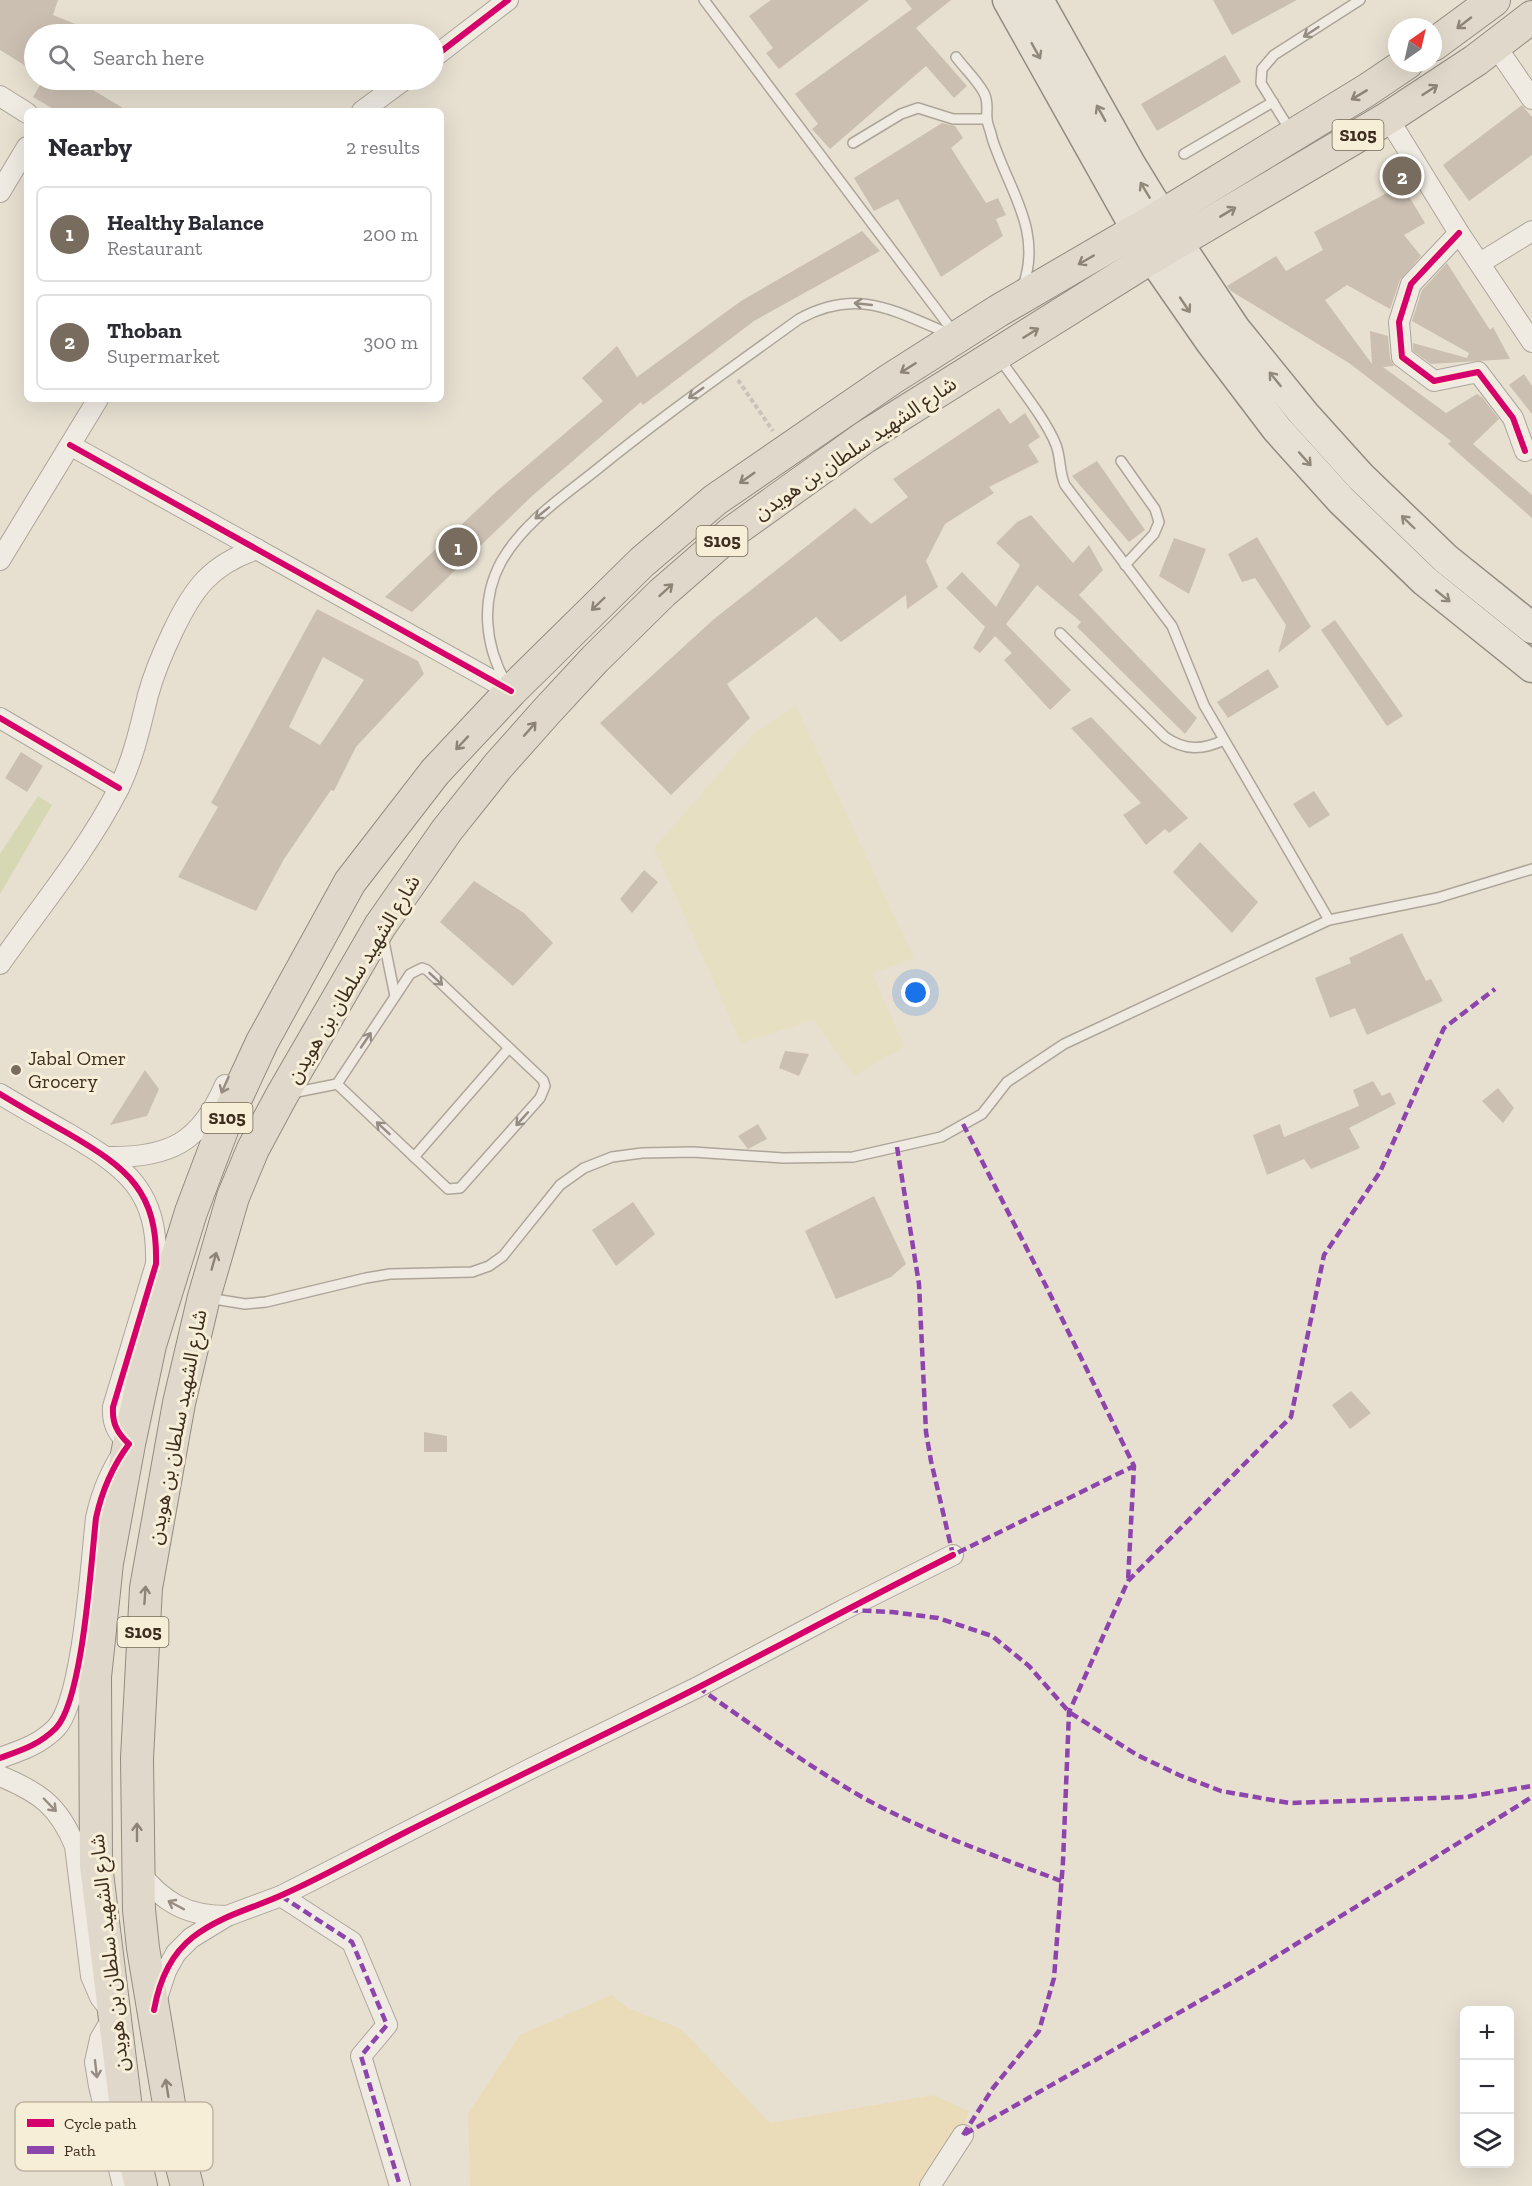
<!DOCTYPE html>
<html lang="en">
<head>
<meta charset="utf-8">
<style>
	:root { --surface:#fff; --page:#f7f7f7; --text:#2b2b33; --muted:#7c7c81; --line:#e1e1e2; --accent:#786c5e }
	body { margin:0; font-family:"Zilla Slab","Noto Sans Arabic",serif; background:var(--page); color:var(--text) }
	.controls { position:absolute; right:18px; bottom:18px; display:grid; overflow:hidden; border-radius:9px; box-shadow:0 6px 24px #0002 }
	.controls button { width:54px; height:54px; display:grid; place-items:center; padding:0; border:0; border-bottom:2px solid var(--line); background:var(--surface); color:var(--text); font:30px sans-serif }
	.compass { position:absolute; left:1388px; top:18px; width:54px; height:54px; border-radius:50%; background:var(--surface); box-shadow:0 6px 24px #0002; rotate:34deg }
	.you { position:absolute; left:916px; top:993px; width:21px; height:21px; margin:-15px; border:4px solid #fff; border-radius:50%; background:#1a73e8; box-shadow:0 0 0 9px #1a73e833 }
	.badge { display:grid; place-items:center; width:39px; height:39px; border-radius:50%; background:var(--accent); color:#fff; font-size:20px; font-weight:700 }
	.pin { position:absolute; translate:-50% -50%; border:3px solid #fff; box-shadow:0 2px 6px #0006 }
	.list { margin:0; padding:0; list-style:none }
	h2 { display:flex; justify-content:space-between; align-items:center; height:78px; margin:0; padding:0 24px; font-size:26px }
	h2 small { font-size:20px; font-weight:400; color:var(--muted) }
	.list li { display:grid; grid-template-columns:39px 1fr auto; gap:18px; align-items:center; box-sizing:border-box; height:96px; margin:0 12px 12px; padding:0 12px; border:2px solid var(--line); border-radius:9px }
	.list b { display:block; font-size:22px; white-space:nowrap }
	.list p { margin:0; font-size:20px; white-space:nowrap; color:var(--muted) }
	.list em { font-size:20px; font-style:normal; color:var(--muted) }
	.icon { flex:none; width:33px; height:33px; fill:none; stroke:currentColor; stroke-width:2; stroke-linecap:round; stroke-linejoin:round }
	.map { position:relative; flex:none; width:1532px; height:2186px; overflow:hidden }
	.search { position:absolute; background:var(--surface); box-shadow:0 6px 24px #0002; left:24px; top:24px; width:420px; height:66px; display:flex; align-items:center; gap:15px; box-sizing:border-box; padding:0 21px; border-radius:33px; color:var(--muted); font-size:22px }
	.panel { position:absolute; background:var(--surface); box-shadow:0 6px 24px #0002; left:24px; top:108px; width:420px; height:294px; border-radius:9px }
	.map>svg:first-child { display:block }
	.farmland { fill:#e6dfc2 }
	.green { fill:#d6d7b3 }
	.sand { fill:#eadcb9 }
	.building { fill:#cbbfb2; fill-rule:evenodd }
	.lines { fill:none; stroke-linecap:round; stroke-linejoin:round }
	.service-casing { stroke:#ada599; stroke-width:12 }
	.minor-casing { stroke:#ada599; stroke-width:22 }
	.primary-casing { stroke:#928b80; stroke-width:33 }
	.trunk-casing { stroke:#928b80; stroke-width:34 }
	.path { stroke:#c8c2b9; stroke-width:4; stroke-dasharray:4.5 3; stroke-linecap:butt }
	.service { stroke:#efebe3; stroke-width:9 }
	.minor { stroke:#efebe3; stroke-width:20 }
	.primary { stroke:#e6e1d4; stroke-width:30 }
	.trunk { stroke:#e0d9cb; stroke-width:32 }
	.quiet { stroke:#8e44ad; stroke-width:4.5; stroke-dasharray:9 4.5; stroke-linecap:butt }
	.cycleway-casing { stroke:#f7eed8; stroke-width:10 }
	.cycleway { stroke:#d6006c; stroke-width:6 }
	.oneway { stroke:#8e8476 }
	.oneway2 { stroke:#968c82 }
	.oneway3 { stroke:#92887a }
	.poi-dot { fill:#786c5e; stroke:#f7eed8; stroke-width:2 }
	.labels { text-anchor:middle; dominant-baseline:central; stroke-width:6; stroke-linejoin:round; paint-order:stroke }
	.shield { fill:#f7eed8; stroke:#756857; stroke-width:1.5 }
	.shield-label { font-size:18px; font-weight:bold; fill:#3d2e20 }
	.street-label { font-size:20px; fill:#3d2e20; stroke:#f7eed8 }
	.poi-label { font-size:20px; fill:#3d2e20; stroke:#f7eed8; text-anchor:start }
	.key { fill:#f7eed8; stroke:#bfb4a1; stroke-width:1.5 }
	.key-label { font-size:16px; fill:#3d2e20 }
</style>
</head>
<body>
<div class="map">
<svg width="1532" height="2186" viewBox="0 0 1532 2186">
	<rect width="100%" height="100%" fill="#e7e0d1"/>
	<!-- farmland -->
	<path class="farmland" d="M 796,706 L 914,958 L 873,973 L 904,1047 L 854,1076 L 814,1020 L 741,1043 L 654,848 L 755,732 Z"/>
	<!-- green -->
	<path class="green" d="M 38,796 L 52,805 L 0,894 L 0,854 Z"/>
	<!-- sand -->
	<path class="sand" d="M 612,1995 L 628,2008 L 681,2029 L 770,2123 L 933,2095 L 969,2111 L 941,2186 L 470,2186 L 468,2114 L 520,2035 Z"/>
	<!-- building -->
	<g class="building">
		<path d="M 0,0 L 58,0 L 53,15 L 100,34 L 34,34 L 34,71 L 0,50 Z"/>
		<path d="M 771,0 L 869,0 L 779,69 L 766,53 L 773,48 L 749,16 Z"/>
		<path d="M 905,0 L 951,0 L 916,28 L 967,86 L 954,98 L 926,66 L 830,149 L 812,129 L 818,124 L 795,94 L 912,9 Z"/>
		<path d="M 1213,0 L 1297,0 L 1232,35 Z"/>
		<path d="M 1225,55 L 1241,82 L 1157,131 L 1141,104 Z"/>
		<path d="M 43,80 L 94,80 L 88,87 L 128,111 L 57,111 L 33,97 Z"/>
		<path d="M 1522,105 L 1532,117 L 1532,155 L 1469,201 L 1443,165 Z"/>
		<path d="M 942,123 L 955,126 L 963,138 L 951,148 L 986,203 L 998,198 L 1006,215 L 996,219 L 1003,236 L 941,277 L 898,199 L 874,211 L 854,178 Z"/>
		<path d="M 1402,185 L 1425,223 L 1404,235 L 1421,256 L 1400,280 L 1390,309 L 1347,285 L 1325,300 L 1372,364 L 1370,331 L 1388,336 L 1390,358 L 1394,366 L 1383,367 L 1446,413 L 1477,394 L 1483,398 L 1499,419 L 1473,444 L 1532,495 L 1532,518 L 1448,444 L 1451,441 L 1349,363 L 1231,291 L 1227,286 L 1276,256 L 1286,271 L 1323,250 L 1314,232 Z"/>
		<path d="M 862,231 L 880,251 L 754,321 L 643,405 L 641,402 L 531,497 L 412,612 L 385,597 L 497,491 L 603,401 L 582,378 L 617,346 L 637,377 L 741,301 Z"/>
		<path d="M 1447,263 L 1490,330 L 1493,327 L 1510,359 L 1431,364 L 1413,351 L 1413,343 L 1467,358 L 1469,353 L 1412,321 L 1422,290 Z"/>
		<path d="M 1524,374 L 1532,386 L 1532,414 L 1509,385 Z"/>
		<path d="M 999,408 L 1010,424 L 1025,413 L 1040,437 L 1028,445 L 1039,462 L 989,487 L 994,493 L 945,524 L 926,561 L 938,587 L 907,609 L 906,595 L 841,642 L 816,617 L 727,684 L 750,718 L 671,795 L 600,723 L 714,619 L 855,508 L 871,524 L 908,497 L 893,479 Z"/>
		<path d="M 1097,461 L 1145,530 L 1129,542 L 1072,476 Z"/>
		<path d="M 1031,515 L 1073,563 L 1089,545 L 1103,570 L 1079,595 L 1197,718 L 1185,734 L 1077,627 L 1081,622 L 1037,585 L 1006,624 L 1071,690 L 1050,710 L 1004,660 L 1012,653 L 995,636 L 980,653 L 973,648 L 985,627 L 946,588 L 962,572 L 996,607 L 1020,565 L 996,543 L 1017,522 Z"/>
		<path d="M 1257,537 L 1311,627 L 1278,653 L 1286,625 L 1255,578 L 1242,582 L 1228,554 Z"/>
		<path d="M 1174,538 L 1206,549 L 1189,594 L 1159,576 Z"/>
		<path d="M 317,609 L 418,661 L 424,674 L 356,747 L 334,791 L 331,790 L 284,859 L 256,911 L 178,877 L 218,807 L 211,803 ZM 323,657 L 364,680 L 320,745 L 289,727 Z"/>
		<path d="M 1335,620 L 1403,716 L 1387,726 L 1321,630 Z"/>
		<path d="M 1268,669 L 1279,687 L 1228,718 L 1217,702 Z"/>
		<path d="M 1091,717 L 1188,818 L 1169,833 L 1165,829 L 1146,845 L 1123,815 L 1141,803 L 1071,728 Z"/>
		<path d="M 21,752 L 43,766 L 27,792 L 5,778 Z"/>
		<path d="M 1314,791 L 1330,815 L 1309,828 L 1293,804 Z"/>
		<path d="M 1200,842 L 1258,902 L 1232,933 L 1173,872 Z"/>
		<path d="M 644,870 L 658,882 L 632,913 L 620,899 Z"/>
		<path d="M 474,881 L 524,913 L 553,943 L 513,986 L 440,922 Z"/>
		<path d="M 1402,933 L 1426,981 L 1431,979 L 1443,1001 L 1367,1035 L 1355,1008 L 1330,1018 L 1315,978 L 1351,963 L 1349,958 Z"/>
		<path d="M 785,1051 L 809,1054 L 799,1076 L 779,1068 Z"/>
		<path d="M 145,1070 L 159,1089 L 147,1116 L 110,1125 Z"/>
		<path d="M 1373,1081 L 1382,1096 L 1390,1092 L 1396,1104 L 1349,1128 L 1360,1148 L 1311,1169 L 1304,1159 L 1267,1175 L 1253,1135 L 1280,1124 L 1284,1137 L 1359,1106 L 1353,1090 Z"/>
		<path d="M 1498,1088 L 1514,1108 L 1503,1123 L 1482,1101 Z"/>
		<path d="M 758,1124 L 767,1139 L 748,1149 L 738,1136 Z"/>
		<path d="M 874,1196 L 906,1264 L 891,1277 L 836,1299 L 805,1231 Z"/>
		<path d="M 633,1202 L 655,1234 L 616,1266 L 592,1230 Z"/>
		<path d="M 1351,1391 L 1371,1413 L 1350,1429 L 1332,1405 Z"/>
		<path d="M 424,1432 L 447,1436 L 447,1452 L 424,1452 Z"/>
	</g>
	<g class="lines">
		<!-- service casing -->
		<g class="service-casing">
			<g id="service">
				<path d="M 704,0 L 955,334"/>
				<path d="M 956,57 C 965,69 977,80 984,93 C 989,102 986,110 987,120 C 988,126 991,132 992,138 C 1008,189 1043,230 1023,286"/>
				<path d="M 1290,130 L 1261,83 L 1262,69 L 1274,55 L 1360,0"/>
				<path d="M 853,143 L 901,114 L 918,108 L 953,119 L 987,119"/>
				<path d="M 1184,154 L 1273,102"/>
				<path d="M 1000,359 C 1016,383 1046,419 1056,445 C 1061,458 1059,472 1065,485 L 1172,626 L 1204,705 L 1329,920"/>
				<path d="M 1121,461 L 1155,509 L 1159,522 L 1154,534 L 1125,565"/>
				<path d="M 1060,633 L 1165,737 C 1185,751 1203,750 1224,740"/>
				<path d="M 506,683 C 485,646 480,601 501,562 C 523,523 561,498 595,471 C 661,417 730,369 799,319 C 858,287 894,311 950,334"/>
				<path d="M 383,937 L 395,996"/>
				<path d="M 292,1093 L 337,1084 L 410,974 L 422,968 L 427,970 L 543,1080 L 545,1086 L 540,1098 L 460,1188 L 448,1189 L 337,1084"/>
				<path d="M 414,1157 L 509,1048"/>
				<path d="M 208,1298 L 245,1304 L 266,1302 L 366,1278 L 390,1274 L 472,1272 L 489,1266 L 503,1256 L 560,1185 L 584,1168 L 612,1157 L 642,1153 L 693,1152 L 783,1158 L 853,1157 L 941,1137 L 982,1114 L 1007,1082 L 1064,1044 L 1329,920 L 1437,898 L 1532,869"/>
			</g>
		</g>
		<!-- minor casing -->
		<g class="minor-casing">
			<g id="minor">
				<path d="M 1495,45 L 1532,99"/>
				<path d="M 434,57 L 508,0"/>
				<path d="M 0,96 L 27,113"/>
				<path d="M 362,111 L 404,80"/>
				<path d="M 1388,118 L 1459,233 L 1532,342"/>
				<path d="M 0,192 L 27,147"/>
				<path d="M 1459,233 L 1411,284 L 1399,322 L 1402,357 L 1434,381 L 1478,372 L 1513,418 L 1525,451"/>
				<path d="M 1480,263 L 1532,231"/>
				<path d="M 70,445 L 511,691"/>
				<path d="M 0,560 L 98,399"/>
				<path d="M 0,718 L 119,788"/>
				<path d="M 0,964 C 40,907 86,852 118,790 C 133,760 140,728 148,695 C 154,673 163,652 173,631 C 193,589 210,565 257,549"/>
				<path d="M 0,1094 C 23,1108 46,1121 69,1134 C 127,1168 158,1191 156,1264 L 113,1407 C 112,1423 117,1433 129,1444 C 112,1467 102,1490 96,1518 C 91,1562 83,1699 56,1728 C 39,1745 22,1750 0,1758"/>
				<path d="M 107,1157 C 169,1158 200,1143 225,1085"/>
				<path d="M 0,1776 C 39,1792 59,1806 75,1846 L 91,1976 L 100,1997 L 114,2015 L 100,2039 L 95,2062 L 99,2086 L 123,2186"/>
				<path d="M 138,1871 C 163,1902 186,1916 227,1916"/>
				<path d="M 281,1896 L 352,1942 L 387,2025 L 361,2056 L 400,2186"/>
				<path d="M 156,2001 L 166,1971 L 176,1953 L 191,1938 L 227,1916 L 281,1896 L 534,1767 L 698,1687 L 843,1610 L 953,1555"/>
				<path d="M 930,2186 L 963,2135"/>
			</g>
		</g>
		<!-- primary casing -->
		<g class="primary-casing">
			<g id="primary">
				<path d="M 1008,0 L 1152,257 L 1211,342 L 1277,429 L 1341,500 L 1425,581 L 1532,667"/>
				<path d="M 1038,0 L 1130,164 L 1185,254 L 1235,329 L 1304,414 L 1360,476 L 1446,559 L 1532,628"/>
			</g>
		</g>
		<!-- trunk casing -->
		<g class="trunk-casing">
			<g id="trunk">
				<path d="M 1433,45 L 1494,0"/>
				<path d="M 141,2186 L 129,2133 L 96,1865 L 95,1677 L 107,1563 L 129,1444 L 150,1345 L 191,1212 L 225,1122 L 262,1042 L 350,882 L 435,772 L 511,691 L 642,562 L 715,500 L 891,379 L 998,311 L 1161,216 L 1367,90 L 1407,63"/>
				<path d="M 187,2186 L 175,2140 L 143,1948 L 139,1910 L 137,1758 L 146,1588 L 179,1403 L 204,1297 L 233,1197 L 253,1149 L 282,1095 L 380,926 L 447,830 L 498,766 L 546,712 L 595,659 L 662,593 L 731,533 L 865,437 L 1144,262 L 1388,118 L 1476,60 L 1532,17"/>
			</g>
		</g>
		<!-- path -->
		<path class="path" d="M 738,380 L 773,431"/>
		<!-- service -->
		<use href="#service" class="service"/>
		<!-- minor -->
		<use href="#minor" class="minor"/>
		<!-- primary -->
		<use href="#primary" class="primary"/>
		<!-- trunk -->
		<use href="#trunk" class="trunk"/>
		<!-- quiet -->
		<g class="quiet">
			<path d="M 963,1124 L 1046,1286 L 1134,1466 L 1128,1581"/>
			<path d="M 897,1147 L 919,1284 L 926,1432 L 931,1461 L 953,1555 L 1134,1466"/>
			<path d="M 849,1610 L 892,1612 L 938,1618 L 992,1636 L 1029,1666 L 1069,1712 L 1137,1755 L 1179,1775 L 1221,1791 L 1289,1803 L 1467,1797 L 1532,1786"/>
			<path d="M 698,1687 C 752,1725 805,1764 862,1797 C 925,1832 994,1855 1061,1881"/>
			<path d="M 281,1896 L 352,1942 L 387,2025 L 361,2056 L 400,2186"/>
			<path d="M 965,2134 L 1256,1969 L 1532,1797"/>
			<path d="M 963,2135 L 993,2088 L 1039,2031 L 1054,1978 L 1063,1862 L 1069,1712 L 1128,1581 L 1291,1417 L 1324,1255 L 1380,1172 L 1444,1028 L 1495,989"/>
		</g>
		<!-- cycleway casing -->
		<g class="cycleway-casing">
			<g id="cycleway">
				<path d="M 434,57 L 508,0"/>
				<path d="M 1459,233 L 1411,284 L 1399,322 L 1402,357 L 1434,381 L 1478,372 L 1513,418 L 1525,451"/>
				<path d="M 70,445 L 511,691"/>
				<path d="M 0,718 L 119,788"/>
				<path d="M 0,1094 C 23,1108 46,1121 69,1134 C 127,1168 158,1191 156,1264 L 113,1407 C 112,1423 117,1433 129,1444 C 112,1467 102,1490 96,1518 C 91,1562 83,1699 56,1728 C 39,1745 22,1750 0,1758"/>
				<path d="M 154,2010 C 159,1982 170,1955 193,1937 C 220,1916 251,1909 282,1895 C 323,1877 363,1854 404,1833 C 501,1784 601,1737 699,1687 C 784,1643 868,1598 953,1555"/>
			</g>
		</g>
		<!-- cycleway -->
		<use href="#cycleway" class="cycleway"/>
	</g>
	<!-- one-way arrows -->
	<defs><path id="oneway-shaft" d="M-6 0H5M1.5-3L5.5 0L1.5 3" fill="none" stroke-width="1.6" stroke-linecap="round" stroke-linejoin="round" transform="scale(1.5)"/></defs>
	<g class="oneway">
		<use href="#oneway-shaft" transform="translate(1464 23) rotate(142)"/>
		<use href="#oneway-shaft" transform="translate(1430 90) rotate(-33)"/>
		<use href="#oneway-shaft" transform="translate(1359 95) rotate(149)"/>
		<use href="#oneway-shaft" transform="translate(1228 212) rotate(-31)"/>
		<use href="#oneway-shaft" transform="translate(1086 260) rotate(150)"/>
		<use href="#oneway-shaft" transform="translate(1031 333) rotate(-32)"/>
		<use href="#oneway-shaft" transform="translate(908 368) rotate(148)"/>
		<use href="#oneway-shaft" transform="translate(747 478) rotate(145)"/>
		<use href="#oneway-shaft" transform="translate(666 590) rotate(-42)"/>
		<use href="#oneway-shaft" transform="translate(598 604) rotate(136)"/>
		<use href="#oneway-shaft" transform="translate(530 729) rotate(-49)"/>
		<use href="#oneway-shaft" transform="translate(462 743) rotate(133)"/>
		<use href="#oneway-shaft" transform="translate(214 1261) rotate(-74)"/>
		<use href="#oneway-shaft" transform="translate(145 1595) rotate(-86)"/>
		<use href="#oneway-shaft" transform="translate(137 1832) rotate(-90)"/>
		<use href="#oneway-shaft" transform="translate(167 2088) rotate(-99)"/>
	</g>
	<g class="oneway2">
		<use href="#oneway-shaft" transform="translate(1311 32) rotate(147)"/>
		<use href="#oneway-shaft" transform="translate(863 304) rotate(-174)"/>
		<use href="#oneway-shaft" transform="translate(696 393) rotate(145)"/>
		<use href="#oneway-shaft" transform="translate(542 513) rotate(141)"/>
		<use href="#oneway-shaft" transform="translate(436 979) rotate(43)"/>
		<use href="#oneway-shaft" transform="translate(366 1040) rotate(-56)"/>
		<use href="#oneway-shaft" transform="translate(225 1085) rotate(114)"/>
		<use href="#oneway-shaft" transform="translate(522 1119) rotate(132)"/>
		<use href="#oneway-shaft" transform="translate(383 1128) rotate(-137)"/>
		<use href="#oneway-shaft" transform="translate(50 1805) rotate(46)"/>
		<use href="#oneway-shaft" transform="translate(176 1905) rotate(-152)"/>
		<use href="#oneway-shaft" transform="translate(96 2069) rotate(83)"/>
	</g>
	<g class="oneway3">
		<use href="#oneway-shaft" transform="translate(1036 51) rotate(61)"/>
		<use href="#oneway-shaft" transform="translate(1101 113) rotate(-119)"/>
		<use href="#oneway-shaft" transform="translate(1145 190) rotate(-121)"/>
		<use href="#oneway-shaft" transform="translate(1185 305) rotate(56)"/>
		<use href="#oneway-shaft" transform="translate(1275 379) rotate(-129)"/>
		<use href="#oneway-shaft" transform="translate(1305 459) rotate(48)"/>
		<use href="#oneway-shaft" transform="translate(1408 522) rotate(-136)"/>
		<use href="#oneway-shaft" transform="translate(1443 596) rotate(39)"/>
	</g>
	<!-- markers -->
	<circle class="poi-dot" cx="16" cy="1070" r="6"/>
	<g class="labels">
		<!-- shield labels -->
		<g class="shield">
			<rect x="1332.5" y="120" width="51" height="30" rx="4.5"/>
			<rect x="696.5" y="526" width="51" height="30" rx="4.5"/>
			<rect x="201.5" y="1103" width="51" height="30" rx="4.5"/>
			<rect x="117.5" y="1617" width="51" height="30" rx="4.5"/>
		</g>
		<g class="shield-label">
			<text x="1358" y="135">S105</text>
			<text x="722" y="541">S105</text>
			<text x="227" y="1118">S105</text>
			<text x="143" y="1632">S105</text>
		</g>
		<!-- street labels -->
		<g class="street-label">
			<text transform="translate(855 448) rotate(-34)">شارع الشهيد سلطان بن هويدن</text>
			<text transform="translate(353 979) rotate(-59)">شارع الشهيد سلطان بن هويدن</text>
			<text transform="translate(177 1427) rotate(-79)">شارع الشهيد سلطان بن هويدن</text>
			<text transform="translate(109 1953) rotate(-96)">شارع الشهيد سلطان بن هويدن</text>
		</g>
		<!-- poi labels -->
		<g class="poi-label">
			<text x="28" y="1058">Jabal Omer<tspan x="28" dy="23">Grocery</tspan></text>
		</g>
	</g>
	<!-- legend -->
	<rect x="15" y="2102" width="198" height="69" rx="9" class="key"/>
	<rect x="27" y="2119" width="27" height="8" fill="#d6006c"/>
	<rect x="27" y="2146" width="27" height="8" fill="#8e44ad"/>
	<g class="key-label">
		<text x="64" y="2129">Cycle path</text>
		<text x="64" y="2156">Path</text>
	</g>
</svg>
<div class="controls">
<button>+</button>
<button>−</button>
<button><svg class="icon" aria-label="layers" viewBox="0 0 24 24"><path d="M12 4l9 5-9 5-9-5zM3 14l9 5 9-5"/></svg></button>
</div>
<svg class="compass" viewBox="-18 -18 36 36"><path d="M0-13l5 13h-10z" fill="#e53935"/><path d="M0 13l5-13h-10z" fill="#7c7c81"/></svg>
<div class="you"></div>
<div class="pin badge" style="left:458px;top:547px">1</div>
<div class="pin badge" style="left:1402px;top:176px">2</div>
<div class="search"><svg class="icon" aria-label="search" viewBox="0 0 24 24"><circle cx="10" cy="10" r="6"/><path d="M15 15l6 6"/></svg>Search here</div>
<section class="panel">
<h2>Nearby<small>2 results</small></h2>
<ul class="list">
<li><span class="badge">1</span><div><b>Healthy Balance</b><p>Restaurant</p></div><em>200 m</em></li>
<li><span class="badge">2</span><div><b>Thoban</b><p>Supermarket</p></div><em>300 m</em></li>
</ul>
</section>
</div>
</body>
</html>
